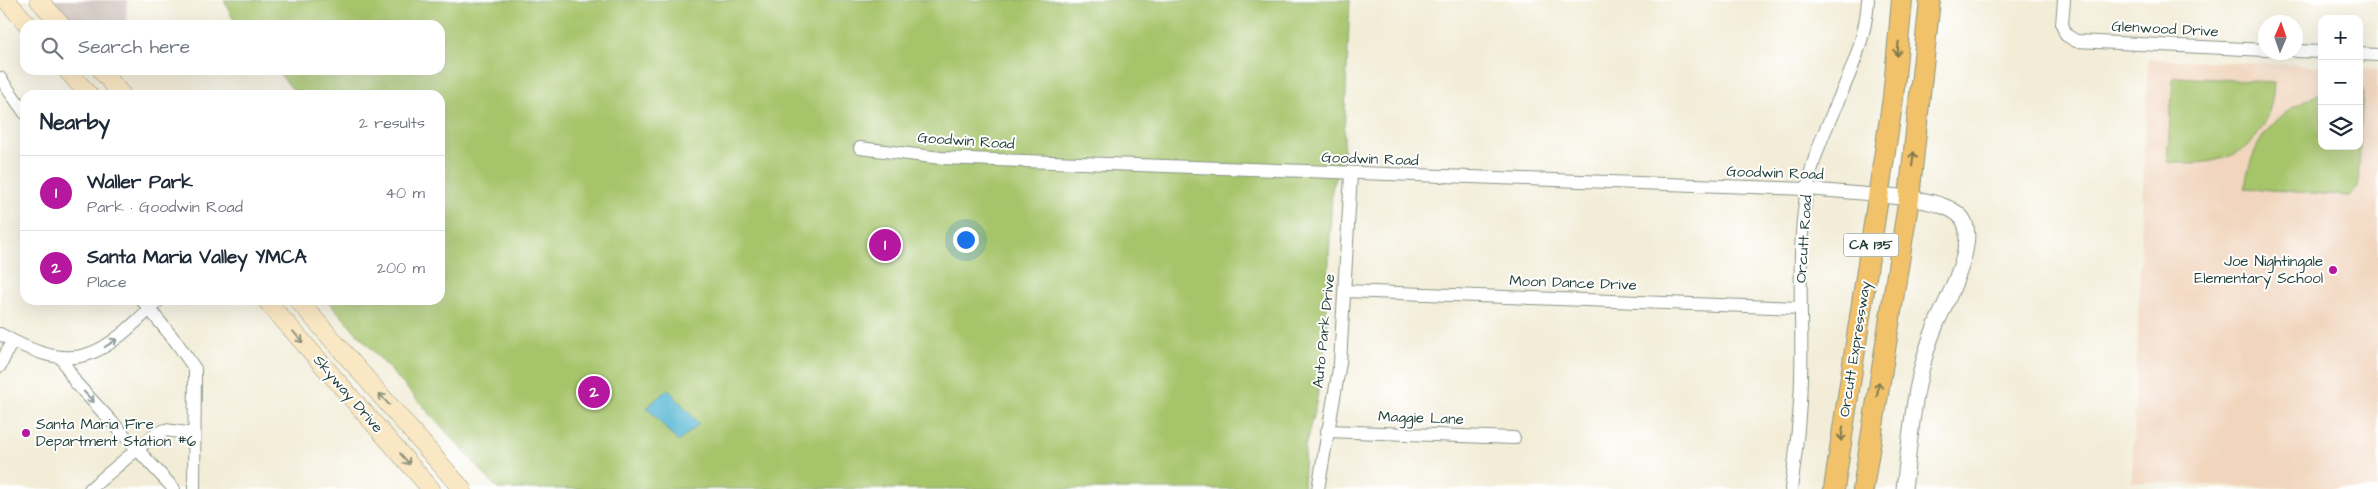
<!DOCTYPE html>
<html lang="en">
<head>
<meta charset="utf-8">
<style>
	:root { --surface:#fff; --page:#f6f6f7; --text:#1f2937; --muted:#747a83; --line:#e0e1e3; --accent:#b5179e }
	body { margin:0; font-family:"Architects Daughter",sans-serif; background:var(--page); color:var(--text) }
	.controls { position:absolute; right:15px; top:15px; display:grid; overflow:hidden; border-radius:10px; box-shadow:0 5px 20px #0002 }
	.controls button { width:45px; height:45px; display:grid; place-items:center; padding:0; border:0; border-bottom:1px solid var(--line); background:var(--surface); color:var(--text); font:25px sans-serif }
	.compass { position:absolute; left:2258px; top:15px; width:45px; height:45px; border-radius:50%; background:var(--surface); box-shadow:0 5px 20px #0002; rotate:2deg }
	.you { position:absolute; left:965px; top:239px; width:18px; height:18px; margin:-12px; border:4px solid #fff; border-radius:50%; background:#1a73e8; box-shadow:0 0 0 8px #1a73e833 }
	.badge { display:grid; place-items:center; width:32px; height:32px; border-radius:50%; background:var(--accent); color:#fff; font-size:16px; font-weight:700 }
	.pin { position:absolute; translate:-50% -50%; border:2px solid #fff; box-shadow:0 1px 5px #0006 }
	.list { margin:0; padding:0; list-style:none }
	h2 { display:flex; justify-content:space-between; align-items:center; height:65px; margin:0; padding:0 20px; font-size:21px }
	h2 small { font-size:16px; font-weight:400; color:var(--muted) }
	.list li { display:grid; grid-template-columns:32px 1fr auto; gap:15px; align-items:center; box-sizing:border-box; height:75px; padding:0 20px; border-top:1px solid var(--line) }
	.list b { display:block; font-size:19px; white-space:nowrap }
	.list p { margin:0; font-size:16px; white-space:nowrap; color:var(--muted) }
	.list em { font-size:16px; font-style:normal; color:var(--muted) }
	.icon { flex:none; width:28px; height:28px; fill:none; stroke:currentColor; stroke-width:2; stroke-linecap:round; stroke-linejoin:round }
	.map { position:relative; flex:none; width:2378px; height:489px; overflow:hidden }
	.search { position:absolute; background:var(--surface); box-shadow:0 5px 20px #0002; left:20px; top:20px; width:425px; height:55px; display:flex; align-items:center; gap:12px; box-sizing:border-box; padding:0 18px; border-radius:15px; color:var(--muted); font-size:19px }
	.panel { position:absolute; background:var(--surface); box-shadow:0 5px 20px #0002; left:20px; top:90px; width:425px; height:215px; border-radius:15px }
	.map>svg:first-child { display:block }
	.built { fill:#f1d5bd }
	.industrial { fill:#cec1ba }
	.green { fill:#a6c46b; stroke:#628050 }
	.water { fill:#54b6d3; stroke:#3a7a84 }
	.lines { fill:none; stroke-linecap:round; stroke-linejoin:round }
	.minor-casing { stroke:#899586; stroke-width:14 }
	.tertiary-casing { stroke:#899586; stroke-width:17 }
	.secondary-casing { stroke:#899586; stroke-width:19 }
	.trunk-casing { stroke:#899586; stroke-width:22 }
	.minor { stroke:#fff; stroke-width:12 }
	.tertiary { stroke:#fff; stroke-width:15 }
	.secondary { stroke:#fae7c3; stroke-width:18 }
	.trunk { stroke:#f2c26a; stroke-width:20 }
	.oneway { stroke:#7e794c }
	.oneway2 { stroke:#8c927c }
	.oneway3 { stroke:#8f9e9a }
	.poi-dot { fill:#b5179e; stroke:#fff; stroke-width:2 }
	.labels { text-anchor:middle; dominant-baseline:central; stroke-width:4; stroke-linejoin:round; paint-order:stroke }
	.shield { fill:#fff; stroke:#627771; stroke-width:1 }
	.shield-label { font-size:14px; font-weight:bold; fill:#1f3d34 }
	.street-label { font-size:15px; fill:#1f3d34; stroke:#fff }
	.poi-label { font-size:15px; fill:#1f3d34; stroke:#fff; text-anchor:end }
</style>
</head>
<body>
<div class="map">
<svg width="2378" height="489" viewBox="0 0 2378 489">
	<rect width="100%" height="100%" fill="#fff"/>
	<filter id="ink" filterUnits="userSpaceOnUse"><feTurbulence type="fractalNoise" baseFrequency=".02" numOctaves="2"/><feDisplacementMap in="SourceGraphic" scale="10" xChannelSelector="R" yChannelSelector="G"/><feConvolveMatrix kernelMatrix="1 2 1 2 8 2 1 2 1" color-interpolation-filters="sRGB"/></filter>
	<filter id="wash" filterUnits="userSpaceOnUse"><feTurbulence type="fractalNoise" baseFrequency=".0096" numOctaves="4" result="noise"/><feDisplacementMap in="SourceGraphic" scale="20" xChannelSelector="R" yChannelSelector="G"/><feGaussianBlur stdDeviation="1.12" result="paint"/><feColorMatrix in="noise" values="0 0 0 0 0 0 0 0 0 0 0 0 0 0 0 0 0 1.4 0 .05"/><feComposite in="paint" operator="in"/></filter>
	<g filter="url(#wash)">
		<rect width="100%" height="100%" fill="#f3edd8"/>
		<!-- built -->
		<path class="built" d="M 2148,59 L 2322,66 L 2322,146 L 2359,146 L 2359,68 L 2378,69 L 2378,489 L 2309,489 L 2132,482 Z"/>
		<!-- industrial -->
		<path class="industrial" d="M 52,0 L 127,0 L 126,25 L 74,25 Z"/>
		<!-- green -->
		<g class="green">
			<path d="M 224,0 L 1350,0 L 1343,161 L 1332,189 L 1325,351 L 1316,404 L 1305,447 L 1303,489 L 498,489 L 327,300 L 440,300 L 440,95 L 298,95 L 276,70 L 440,70 L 440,25 L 236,25 Z"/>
			<path d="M 2175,77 L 2274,82 C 2270,149 2229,168 2167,162 L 2173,79 Z"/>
			<path d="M 2359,89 L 2363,89 L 2358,188 L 2349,196 L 2245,188 C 2251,139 2276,112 2321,93 L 2322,146 L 2359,146 Z"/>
		</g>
		<!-- water -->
		<path class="water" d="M 668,389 L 699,424 L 678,442 L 647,407 Z"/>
	</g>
	<g filter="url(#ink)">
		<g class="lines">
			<!-- minor casing -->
			<g class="minor-casing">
				<g id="minor">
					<path d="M 2064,0 L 2062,24 L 2066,35 L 2076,41 L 2266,50"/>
					<path d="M 2296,51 L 2322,52"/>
					<path d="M 2359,54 L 2378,55"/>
					<path d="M 0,78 L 25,113"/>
					<path d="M 860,148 L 941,158 L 1807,189 L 1879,195"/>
					<path d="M 1345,291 L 1800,308"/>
					<path d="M 142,300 L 177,343 L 195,369 L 194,489"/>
					<path d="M 0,334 C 78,378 101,356 159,300"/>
					<path d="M 61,357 L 75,382 L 174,489"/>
					<path d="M 0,366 L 12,341"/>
					<path d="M 1327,431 L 1514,438"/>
					<path d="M 90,489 L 154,435 L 165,430 L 194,434"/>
					<path d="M 1318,489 L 1340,363 L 1351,174"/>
					<path d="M 1791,489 C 1796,453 1800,416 1801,379 C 1803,316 1796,253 1807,190 C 1818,123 1864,70 1868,0"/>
				</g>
			</g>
			<!-- tertiary casing -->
			<g class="tertiary-casing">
				<path id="tertiary" d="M 1879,195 C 1901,197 1947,200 1962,218 C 1979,240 1947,300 1937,322 C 1914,375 1911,433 1904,489"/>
			</g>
			<!-- secondary casing -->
			<g class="secondary-casing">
				<g id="secondary">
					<path d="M 6,0 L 28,25"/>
					<path d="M 39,0 L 61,25"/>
					<path d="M 67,70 L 89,95"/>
					<path d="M 101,70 L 122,95"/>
					<path d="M 266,300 L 431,489"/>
					<path d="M 298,300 L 462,489"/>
				</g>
			</g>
			<!-- trunk casing -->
			<g class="trunk-casing">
				<g id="trunk">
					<path d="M 1834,489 L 1893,98 L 1902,0"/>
					<path d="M 1863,489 L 1909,198 L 1930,0"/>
				</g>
			</g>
			<!-- minor -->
			<use href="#minor" class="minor"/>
			<!-- tertiary -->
			<use href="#tertiary" class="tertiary"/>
			<!-- secondary -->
			<use href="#secondary" class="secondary"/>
			<!-- trunk -->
			<use href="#trunk" class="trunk"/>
		</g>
		<!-- one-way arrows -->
		<defs><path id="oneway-shaft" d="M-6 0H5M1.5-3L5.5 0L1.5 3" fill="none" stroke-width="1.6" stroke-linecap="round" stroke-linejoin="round" transform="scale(1.25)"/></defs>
		<g class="oneway">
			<use href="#oneway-shaft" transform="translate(1898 49) rotate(95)"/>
			<use href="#oneway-shaft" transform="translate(1913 159) rotate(-83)"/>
			<use href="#oneway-shaft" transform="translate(1878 389) rotate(-83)"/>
			<use href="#oneway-shaft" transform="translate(1842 434) rotate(99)"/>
		</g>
		<g class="oneway2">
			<use href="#oneway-shaft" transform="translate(298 337) rotate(49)"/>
			<use href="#oneway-shaft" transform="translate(384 399) rotate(-131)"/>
			<use href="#oneway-shaft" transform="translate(405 459) rotate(49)"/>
		</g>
		<g class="oneway3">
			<use href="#oneway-shaft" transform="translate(111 343) rotate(-33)"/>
			<use href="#oneway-shaft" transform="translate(89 397) rotate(47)"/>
		</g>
	</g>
	<!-- markers -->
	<g class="poi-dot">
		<circle cx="2333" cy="270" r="5"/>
		<circle cx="26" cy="433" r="5"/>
	</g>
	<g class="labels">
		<!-- shield labels -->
		<rect class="shield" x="1843.5" y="233.5" width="55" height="23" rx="4"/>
		<g class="shield-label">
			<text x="1871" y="245">CA 135</text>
		</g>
		<!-- street labels -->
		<g class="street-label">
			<text transform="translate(2165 29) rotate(3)">Glenwood Drive</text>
			<text transform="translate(966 141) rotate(4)">Goodwin Road</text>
			<text transform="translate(1370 159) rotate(2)">Goodwin Road</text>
			<text transform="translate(1775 173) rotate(2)">Goodwin Road</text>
			<text transform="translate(1804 239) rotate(-86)">Orcutt Road</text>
			<text transform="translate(1573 283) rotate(2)">Moon Dance Drive</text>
			<text transform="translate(1324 331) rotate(-84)">Auto Park Drive</text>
			<text transform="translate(1855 349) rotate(-81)">Orcutt Expressway</text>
			<text transform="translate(348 394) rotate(49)">Skyway Drive</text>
			<text transform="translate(1421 418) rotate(2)">Maggie Lane</text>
		</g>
		<!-- poi labels -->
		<g class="poi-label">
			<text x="2323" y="261">Joe Nightingale<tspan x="2323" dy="17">Elementary School</tspan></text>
			<text x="36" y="424" text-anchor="start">Santa Maria Fire<tspan x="36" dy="17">Department Station #6</tspan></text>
		</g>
	</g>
</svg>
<div class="controls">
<button>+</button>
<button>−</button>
<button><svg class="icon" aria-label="layers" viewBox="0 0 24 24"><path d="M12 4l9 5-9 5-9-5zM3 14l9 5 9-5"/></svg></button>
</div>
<svg class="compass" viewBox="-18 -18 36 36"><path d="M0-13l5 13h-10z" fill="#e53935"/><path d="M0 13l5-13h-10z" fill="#747a83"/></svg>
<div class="you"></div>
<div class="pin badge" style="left:885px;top:245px">1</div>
<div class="pin badge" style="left:594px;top:392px">2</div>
<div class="search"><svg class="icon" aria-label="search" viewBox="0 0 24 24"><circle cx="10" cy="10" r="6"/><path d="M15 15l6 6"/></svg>Search here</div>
<section class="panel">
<h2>Nearby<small>2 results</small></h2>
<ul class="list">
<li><span class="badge">1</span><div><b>Waller Park</b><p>Park · Goodwin Road</p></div><em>40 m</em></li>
<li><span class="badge">2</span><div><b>Santa Maria Valley YMCA</b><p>Place</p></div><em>200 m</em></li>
</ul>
</section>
</div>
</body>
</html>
